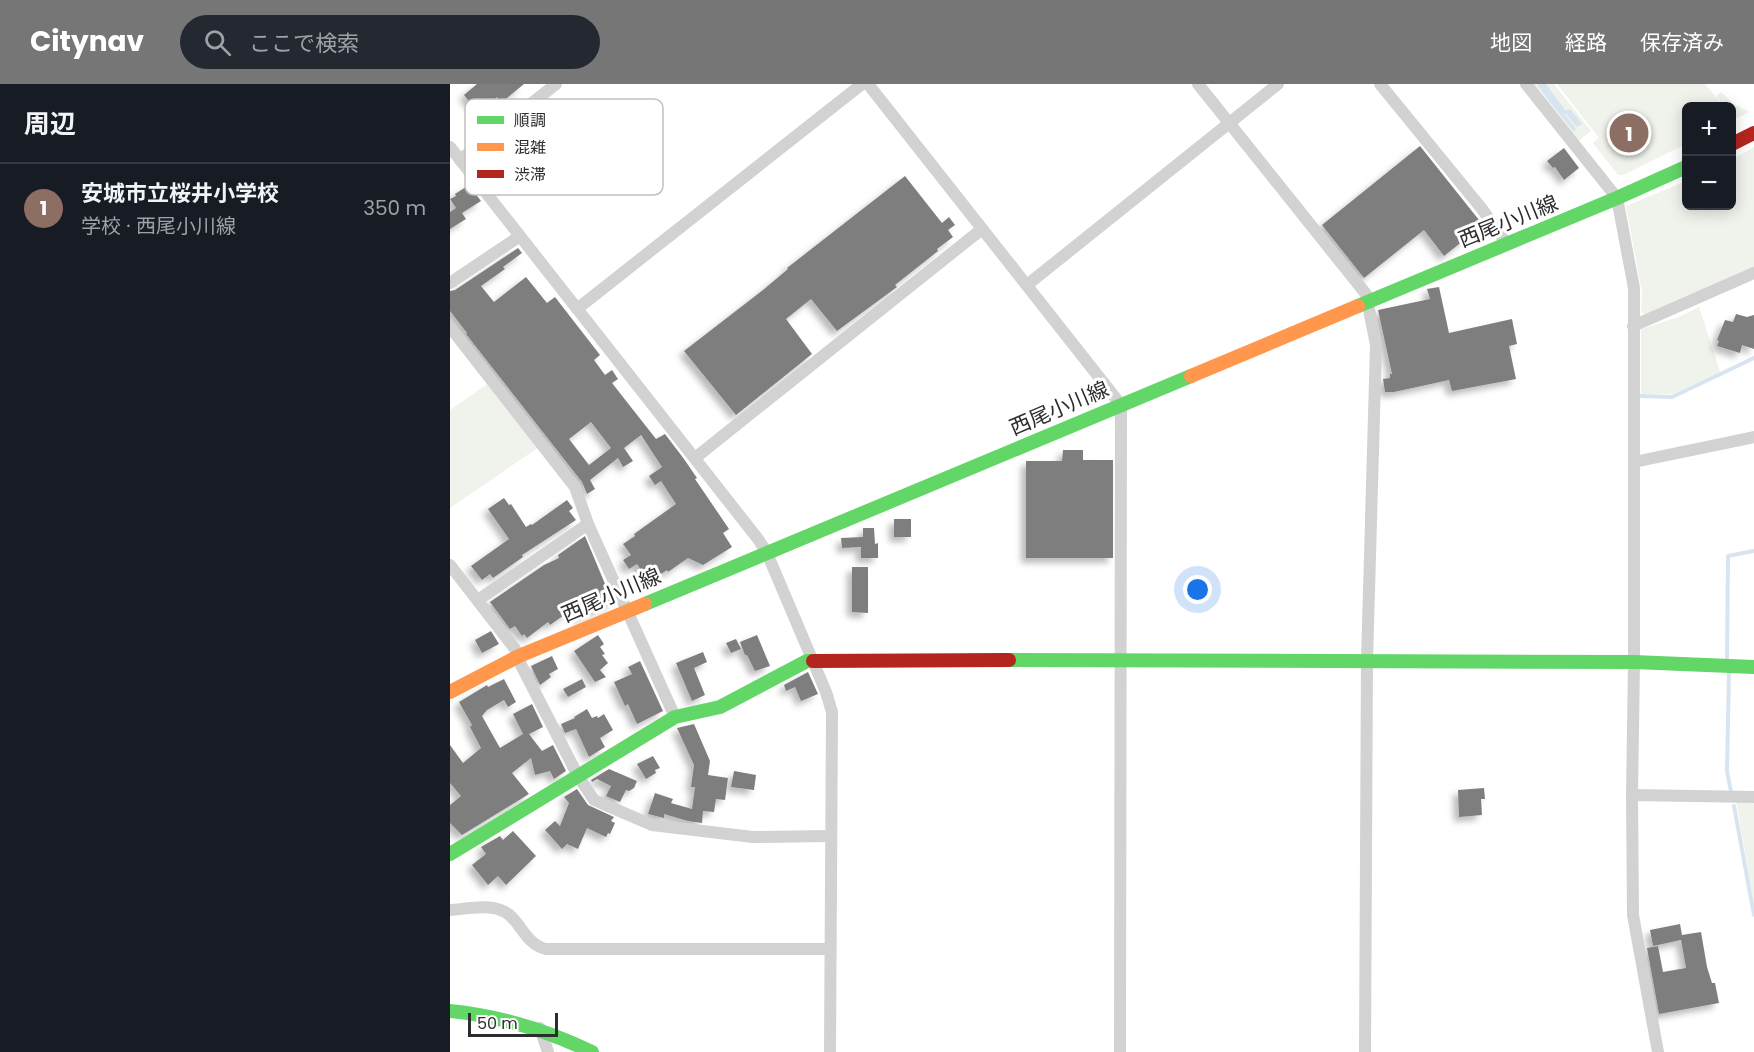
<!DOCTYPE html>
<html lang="ja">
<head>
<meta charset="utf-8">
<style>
	:root { --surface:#171b24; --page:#242831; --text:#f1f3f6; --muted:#9ea1a6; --line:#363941; --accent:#767676 }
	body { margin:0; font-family:Poppins,"Noto Sans JP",sans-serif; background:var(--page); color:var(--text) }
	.controls { position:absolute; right:18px; top:18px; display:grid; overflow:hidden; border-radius:9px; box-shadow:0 3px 15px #0003 }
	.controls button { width:54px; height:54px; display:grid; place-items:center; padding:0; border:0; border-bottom:2px solid var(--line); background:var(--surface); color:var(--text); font:30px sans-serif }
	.scale { position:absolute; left:18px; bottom:15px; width:90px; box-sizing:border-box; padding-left:6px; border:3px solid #2d2d2d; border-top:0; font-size:16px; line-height:21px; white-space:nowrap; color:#2d2d2d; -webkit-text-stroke:4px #fff; paint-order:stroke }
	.you { position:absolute; left:748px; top:506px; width:21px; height:21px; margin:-15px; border:4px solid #fff; border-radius:50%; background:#1a73e8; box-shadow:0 0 0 9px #1a73e833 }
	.badge { display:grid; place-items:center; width:39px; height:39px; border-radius:50%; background:var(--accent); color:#fff; font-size:20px; font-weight:700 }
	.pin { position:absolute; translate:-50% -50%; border:3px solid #fff; box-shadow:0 2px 6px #0006 }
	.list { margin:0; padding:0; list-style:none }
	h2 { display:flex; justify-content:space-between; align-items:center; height:78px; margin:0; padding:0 24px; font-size:26px }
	h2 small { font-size:20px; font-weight:400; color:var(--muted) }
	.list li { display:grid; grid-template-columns:39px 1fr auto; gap:18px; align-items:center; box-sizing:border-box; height:90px; padding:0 24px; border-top:2px solid var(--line) }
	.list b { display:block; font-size:22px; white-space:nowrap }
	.list p { margin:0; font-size:20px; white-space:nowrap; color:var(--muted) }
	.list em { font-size:20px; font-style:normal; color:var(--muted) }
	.icon { flex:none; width:33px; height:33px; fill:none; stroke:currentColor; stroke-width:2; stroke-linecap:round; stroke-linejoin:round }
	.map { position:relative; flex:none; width:1304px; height:968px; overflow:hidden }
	header { display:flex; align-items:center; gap:36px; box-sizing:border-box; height:84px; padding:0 30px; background:var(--accent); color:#fff }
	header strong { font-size:28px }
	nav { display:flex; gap:33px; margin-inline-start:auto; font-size:21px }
	.search { width:420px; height:54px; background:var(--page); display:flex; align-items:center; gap:15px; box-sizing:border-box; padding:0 21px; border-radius:33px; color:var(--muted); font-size:22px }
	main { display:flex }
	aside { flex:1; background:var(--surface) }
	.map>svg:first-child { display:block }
	.green { fill:#eff3eb }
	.water { fill:#d8e4f0 }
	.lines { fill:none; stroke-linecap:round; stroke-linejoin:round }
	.stream { stroke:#d8e4f0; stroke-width:4 }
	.building { fill:#7e7e7e; fill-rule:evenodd; filter:url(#shadow) }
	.street { stroke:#d2d2d2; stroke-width:12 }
	.fast { stroke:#63d668; stroke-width:14 }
	.slow { stroke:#ff974d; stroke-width:14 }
	.jam { stroke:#b3261e; stroke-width:14 }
	.labels { text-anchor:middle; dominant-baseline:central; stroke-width:6; stroke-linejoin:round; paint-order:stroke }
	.street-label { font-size:21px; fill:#2d2d2d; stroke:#fff }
	.key { fill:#fff; stroke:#c0c0c0; stroke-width:1.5 }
	.key-label { font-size:16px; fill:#2d2d2d }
</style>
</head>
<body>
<header>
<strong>Citynav</strong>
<div class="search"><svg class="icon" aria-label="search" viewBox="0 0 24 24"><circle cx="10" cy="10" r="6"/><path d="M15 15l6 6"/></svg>ここで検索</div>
<nav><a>地図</a><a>経路</a><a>保存済み</a></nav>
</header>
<main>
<aside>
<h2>周辺<small></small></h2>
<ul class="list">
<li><span class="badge" style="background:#8d6e63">1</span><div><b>安城市立桜井小学校</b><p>学校 · 西尾小川線</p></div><em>350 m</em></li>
</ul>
</aside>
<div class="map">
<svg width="1304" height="968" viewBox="0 0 1304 968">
	<defs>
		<filter id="shadow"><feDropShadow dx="-5" dy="5" stdDeviation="3" flood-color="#0004"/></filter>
	</defs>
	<rect width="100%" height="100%" fill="#fff"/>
	<!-- green -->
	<g class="green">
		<path d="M 1083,0 L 1104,0 L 1141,47 L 1128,57 Z"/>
		<path d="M 1107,0 L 1255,0 L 1273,22 L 1236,22 L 1236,60 L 1173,91 L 1168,91 L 1143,59 L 1149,54 Z"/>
		<path d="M 1271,8 L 1285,21 L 1300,28 L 1285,35 L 1282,31 L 1282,22 L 1274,22 L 1266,12 Z"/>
		<path d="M 1304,63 L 1304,183 L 1195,232 L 1191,227 L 1192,208 L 1176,122 L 1236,97 L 1236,122 L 1282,122 L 1282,75 Z"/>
		<path d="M 1249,223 L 1270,288 L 1223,310 L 1191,310 L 1191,245 L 1229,233 Z"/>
		<path d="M 39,299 L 89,363 L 0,424 L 0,326 Z"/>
		<path d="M 1286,717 L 1304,717 L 1304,820 Z"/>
	</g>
	<!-- water -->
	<path class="water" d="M 1087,0 L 1096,0 L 1115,26 L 1121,26 L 1132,40 L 1127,43 L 1116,30 L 1112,29 L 1107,23 L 1102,21 Z"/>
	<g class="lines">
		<!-- stream -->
		<g class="stream">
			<path d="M 1104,20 L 1124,45"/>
			<path d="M 1189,312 L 1222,313 L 1304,274"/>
			<path d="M 1277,577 L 1278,472 L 1304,467"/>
			<path d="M 1279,587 L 1277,687 L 1281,708"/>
			<path d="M 1284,722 L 1304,831"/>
		</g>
	</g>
	<!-- building -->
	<g class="building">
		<path d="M 27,0 L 74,0 L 51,19 L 47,13 L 28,28 L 14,11 Z"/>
		<path d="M 970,62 L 1033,141 L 994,172 L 974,146 L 914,194 L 872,141 Z"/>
		<path d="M 1114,64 L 1129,84 L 1114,96 L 1105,83 L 1103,84 L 1097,77 Z"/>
		<path d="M 455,92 L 492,139 L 499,133 L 505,141 L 498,146 L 503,153 L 487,165 L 488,167 L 445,201 L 447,203 L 387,247 L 361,215 L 336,235 L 362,270 L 286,331 L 234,267 L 313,206 L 338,185 L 337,184 Z"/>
		<path d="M 19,101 L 31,117 L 12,129 L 16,135 L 0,145 L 0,128 L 6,124 L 0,115 L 6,112 L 5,110 Z"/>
		<path d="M 68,164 L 72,169 L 53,183 L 55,185 L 31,202 L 44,218 L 76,193 L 97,219 L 105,213 L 150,271 L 144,276 L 155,291 L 162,286 L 168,295 L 162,299 L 206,355 L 215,350 L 234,375 L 247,394 L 245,395 L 279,445 L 273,449 L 282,463 L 253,481 L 238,474 L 218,488 L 217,486 L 199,498 L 187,480 L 179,485 L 173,476 L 181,471 L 173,460 L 185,452 L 184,450 L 226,420 L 211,397 L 205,401 L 199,392 L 212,383 L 191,351 L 174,364 L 183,377 L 173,383 L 168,374 L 140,396 L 145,405 L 137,410 L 132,398 L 16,250 L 17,249 L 0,227 L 0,207 L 5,206 ZM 141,338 L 161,364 L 139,381 L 119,355 Z"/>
		<path d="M 989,203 L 999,249 L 1062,235 L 1067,260 L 1059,262 L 1066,295 L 1002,307 L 999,296 L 944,308 L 935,308 L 933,295 L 940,294 L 940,290 L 942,290 L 928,226 L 980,215 L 977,205 Z"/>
		<path d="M 1286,230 L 1297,233 L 1304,231 L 1304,265 L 1292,261 L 1290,269 L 1267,262 L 1269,257 L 1267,256 L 1275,236 L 1283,238 Z"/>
		<path d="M 613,366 L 633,366 L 633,376 L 663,376 L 663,474 L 576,474 L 576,377 L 612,377 Z"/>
		<path d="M 54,414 L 59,421 L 61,420 L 76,443 L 81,440 L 82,441 L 117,416 L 123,424 L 119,427 L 126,436 L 72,471 L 73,473 L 43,494 L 40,490 L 32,496 L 21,482 L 59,455 L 38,425 Z"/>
		<rect x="444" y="435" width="17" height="18"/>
		<path d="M 413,444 L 424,444 L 425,460 L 428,459 L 428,474 L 411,474 L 411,463 L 392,464 L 391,454 L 413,453 Z"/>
		<path d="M 135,452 L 163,519 L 128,534 L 124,524 L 100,541 L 98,538 L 77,554 L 74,550 L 72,552 L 65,542 L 60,545 L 40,518 L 94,481 L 109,474 L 108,471 Z"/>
		<path d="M 402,483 L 418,483 L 418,529 L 402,528 Z"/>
		<path d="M 41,547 L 49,560 L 32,569 L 25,556 Z"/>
		<path d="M 148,551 L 154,560 L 150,563 L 155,570 L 152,571 L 158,579 L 150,586 L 156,593 L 145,598 L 124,567 Z"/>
		<path d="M 307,551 L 320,582 L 305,587 L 297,571 L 295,571 L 290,558 Z"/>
		<path d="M 286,555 L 291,565 L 281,569 L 276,559 Z"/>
		<path d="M 253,568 L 257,578 L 244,584 L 255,611 L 242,617 L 226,579 Z"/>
		<path d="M 102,572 L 108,585 L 99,590 L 101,593 L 90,601 L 81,582 Z"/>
		<path d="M 190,577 L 213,627 L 187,640 L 178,620 L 175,622 L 164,598 L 182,590 L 178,583 Z"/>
		<path d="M 358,588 L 368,610 L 351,617 L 345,603 L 336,607 L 334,601 Z"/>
		<path d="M 54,595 L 66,618 L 58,623 L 54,616 L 37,626 L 32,632 L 50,664 L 73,650 L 63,630 L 82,620 L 93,643 L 79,650 L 92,667 L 103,661 L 116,687 L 104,695 L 100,687 L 85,691 L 81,674 L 62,689 L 79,710 L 12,751 L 0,739 L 0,721 L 11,712 L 0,699 L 0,661 L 13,679 L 31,664 L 20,643 L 22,641 L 9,618 L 37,601 L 38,603 Z"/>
		<path d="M 132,595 L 136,603 L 118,613 L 113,605 Z"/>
		<path d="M 137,625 L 142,634 L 147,632 L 148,634 L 154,630 L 163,646 L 150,654 L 155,663 L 139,673 L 126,645 L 115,649 L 111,640 L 125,634 L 124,633 Z"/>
		<path d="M 244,640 L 260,677 L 258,691 L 278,694 L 275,716 L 266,715 L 264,728 L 253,727 L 252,739 L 238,737 L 214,730 L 214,734 L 198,730 L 205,709 L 223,715 L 221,719 L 242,725 L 245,703 L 241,703 L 244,681 L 227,644 Z"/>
		<path d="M 203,672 L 210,684 L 205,686 L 206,689 L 196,695 L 187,680 Z"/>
		<path d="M 159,685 L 187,697 L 184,704 L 179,707 L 176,706 L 170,718 L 156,712 L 161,702 L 147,695 L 142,698 L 141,696 Z"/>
		<path d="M 284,687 L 306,691 L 304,706 L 281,703 Z"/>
		<path d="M 1034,704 L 1035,715 L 1031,715 L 1032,731 L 1009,733 L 1008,706 Z"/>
		<path d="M 127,705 L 138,721 L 164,733 L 161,737 L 165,739 L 160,750 L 158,749 L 156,753 L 137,744 L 128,765 L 117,760 L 112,765 L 95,746 L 105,737 L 110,742 L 119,719 L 114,713 Z"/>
		<path d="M 63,747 L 86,772 L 56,801 L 48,792 L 38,801 L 22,781 L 36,770 L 31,763 L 50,752 L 53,756 Z"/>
		<path d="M 1230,840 L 1232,851 L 1251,848 L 1257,883 L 1262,899 L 1265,899 L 1269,919 L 1209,930 L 1197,864 L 1208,862 L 1213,888 L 1236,884 L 1231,856 L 1203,862 L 1200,846 Z"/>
	</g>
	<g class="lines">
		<!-- street -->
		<g class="street">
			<path d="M 418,0 L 671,321 L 670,968"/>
			<path d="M 748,0 L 916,210 L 926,261 L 917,577 L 915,968"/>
			<path d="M 930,0 L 1032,125 L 1057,160"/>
			<path d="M 1076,0 L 1167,114 L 1184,204 L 1184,578 L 1182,711 L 1183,831 L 1208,968"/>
			<path d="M 0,63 L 308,455 L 317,469 L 376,608 L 382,628 L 380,968"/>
			<path d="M 10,76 L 106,0"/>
			<path d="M 0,199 L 70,152"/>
			<path d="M 577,201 L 828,0"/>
			<path d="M 127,225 L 412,0"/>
			<path d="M 1183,242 L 1304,189"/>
			<path d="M 0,243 L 125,403 L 138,440"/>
			<path d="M 245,374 L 532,145"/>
			<path d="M 1184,378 L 1304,353"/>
			<path d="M 0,481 L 65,565 L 69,572 L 71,581 L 128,692 L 144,716 L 202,741 L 303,753 L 380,752"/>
			<path d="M 28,516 L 138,440 L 225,633"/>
			<path d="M 1182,711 L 1304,713"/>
			<path d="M 0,826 C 16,825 38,820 53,827 C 70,834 74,860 96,865 L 380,865"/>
			<path d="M 90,944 L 98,968"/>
		</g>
		<!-- fast -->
		<g class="fast">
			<path d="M 908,222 L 1167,114 L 1236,83"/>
			<path d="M 195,520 L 741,292"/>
			<path d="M 559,576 L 1184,578 L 1304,583"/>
			<path d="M 0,770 L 225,633 L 270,623 L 357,577 L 363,577"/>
			<path d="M 0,927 C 50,932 96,946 142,968"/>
		</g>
		<!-- slow -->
		<g class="slow">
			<path d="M 741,292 L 908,222"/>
			<path d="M 0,608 L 69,572 L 195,520"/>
		</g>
		<!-- jam -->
		<g class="jam">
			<path d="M 1282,60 L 1304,49"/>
			<path d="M 363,577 L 559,576"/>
		</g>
	</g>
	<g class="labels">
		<!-- street labels -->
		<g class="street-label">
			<text transform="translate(1058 137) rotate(-22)">西尾小川線</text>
			<text transform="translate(609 324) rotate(-23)">西尾小川線</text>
			<text transform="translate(161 511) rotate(-23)">西尾小川線</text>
		</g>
	</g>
	<!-- legend -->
	<rect x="15" y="15" width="198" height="96" rx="9" class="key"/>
	<rect x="27" y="32" width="27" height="8" fill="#63d668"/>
	<rect x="27" y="59" width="27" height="8" fill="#ff974d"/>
	<rect x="27" y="86" width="27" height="8" fill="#b3261e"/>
	<g class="key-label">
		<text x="64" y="42">順調</text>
		<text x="64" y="69">混雑</text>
		<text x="64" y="96">渋滞</text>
	</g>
</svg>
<div class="controls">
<button>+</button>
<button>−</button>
</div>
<div class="scale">50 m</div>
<div class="you"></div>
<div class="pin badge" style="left:1179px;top:49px;background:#8d6e63">1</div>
</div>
</main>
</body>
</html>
